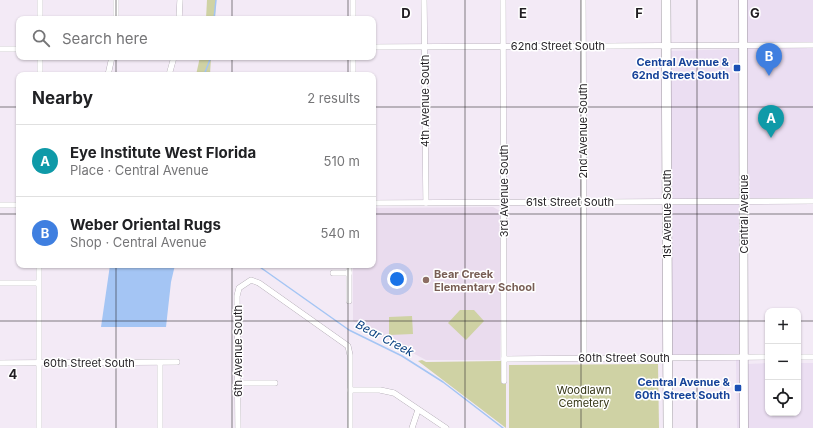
<!DOCTYPE html>
<html lang="en">
<head>
<meta charset="utf-8">
<style>
	:root { --surface:#fff; --page:#f2f2f2; --text:#202124; --muted:#757577; --line:#e0e0e0; --accent:#796836 }
	body { margin:0; font-family:Inter,sans-serif; background:var(--page); color:var(--text) }
	.controls { position:absolute; right:12px; bottom:12px; display:grid; overflow:hidden; border-radius:8px; box-shadow:0 1px 3px #0004 }
	.controls button { width:36px; height:36px; display:grid; place-items:center; padding:0; border:0; border-bottom:1px solid var(--line); background:var(--surface); color:var(--text); font:20px sans-serif }
	.you { position:absolute; left:397px; top:279px; width:14px; height:14px; margin:-10px; border:3px solid #fff; border-radius:50%; background:#1a73e8; box-shadow:0 0 0 6px #1a73e833 }
	.badge { display:grid; place-items:center; width:26px; height:26px; border-radius:50%; background:var(--accent); color:#fff; font-size:13px; font-weight:700 }
	.pin { position:absolute; translate:-50% -33px; filter:drop-shadow(0 1px 2px #0008) }
	.pin::after { content:''; position:absolute; top:21px; width:14px; height:12px; background:inherit; clip-path:polygon(0 0,100% 0,50% 100%) }
	.list { margin:0; padding:0; list-style:none }
	h2 { display:flex; justify-content:space-between; align-items:center; height:52px; margin:0; padding:0 16px; font-size:17px }
	h2 small { font-size:13px; font-weight:400; color:var(--muted) }
	.list li { display:grid; grid-template-columns:26px 1fr auto; gap:12px; align-items:center; box-sizing:border-box; height:72px; padding:0 16px; border-top:1px solid var(--line) }
	.list b { display:block; font-size:15px; white-space:nowrap }
	.list p { margin:0; font-size:13px; white-space:nowrap; color:var(--muted) }
	.list em { font-size:13px; font-style:normal; color:var(--muted) }
	.icon { flex:none; width:22px; height:22px; fill:none; stroke:currentColor; stroke-width:2; stroke-linecap:round; stroke-linejoin:round }
	.map { position:relative; flex:none; width:813px; height:428px; overflow:hidden }
	.search { position:absolute; background:var(--surface); box-shadow:0 1px 3px #0004; left:16px; top:16px; width:360px; height:44px; display:flex; align-items:center; gap:10px; box-sizing:border-box; padding:0 14px; border-radius:8px; color:var(--muted); font-size:15px }
	.panel { position:absolute; background:var(--surface); box-shadow:0 1px 3px #0004; left:16px; top:72px; width:360px; height:196px; border-radius:8px }
	.map>svg:first-child { display:block }
	.commercial { fill:#ebdef2 }
	.built { fill:#eadcee }
	.green { fill:#cfd2a4 }
	.water { fill:#a4c5f4 }
	.lines { fill:none; stroke-linecap:round; stroke-linejoin:round }
	.stream { stroke:#a4c5f4; stroke-width:1.5 }
	.street-casing { stroke:#9f97a2; stroke-width:6 }
	.secondary-casing { stroke:#9f97a2; stroke-width:9 }
	.primary-casing { stroke:#9f97a2; stroke-width:10 }
	.street { stroke:#fff; stroke-width:5.5 }
	.secondary { stroke:#fff; stroke-width:8 }
	.primary { stroke:#fff; stroke-width:9 }
	.grid { fill:none; stroke:#211e22; stroke-width:1; stroke-opacity:0.55 }
	.transit-dot { fill:#1a4fb4; stroke:#fff; stroke-width:1.5 }
	.education-dot { fill:#8d6e63; stroke:#fff; stroke-width:1.5 }
	.labels { text-anchor:middle; dominant-baseline:central; stroke-width:3; stroke-linejoin:round; paint-order:stroke }
	.street-label { font-size:11px; fill:#211e22; stroke:#fff }
	.transit-label { font-size:11px; font-weight:bold; fill:#164399; stroke:#fff; text-anchor:end }
	.education-label { font-size:11px; font-weight:bold; fill:#785e54; stroke:#fff; text-anchor:start }
	.park-label { font-size:11px; fill:#343515; stroke:#fff }
	.water-label { font-size:12px; font-style:italic; fill:#063d7f; stroke:#fff }
	.grid-label { font-size:13px; text-anchor:middle; font-weight:bold; fill:#211e22; stroke:#fff; stroke-width:3; stroke-linejoin:round; paint-order:stroke }
</style>
</head>
<body>
<div class="map">
<svg width="813" height="428" viewBox="0 0 813 428">
	<rect width="100%" height="100%" fill="#f3eaf6"/>
	<!-- commercial -->
	<g class="commercial">
		<rect x="746" y="0" width="67" height="43"/>
		<path d="M 746,48 L 813,48 L 813,198 L 747,199 Z"/>
		<path d="M 740,49 L 741,199 L 669,200 L 669,51 Z"/>
		<path d="M 741,204 L 741,354 L 670,355 L 670,205 Z"/>
		<path d="M 736,360 L 741,360 L 741,428 L 737,428 Z"/>
		<path d="M 768,363 L 768,413 L 798,413 L 798,363 L 813,363 L 813,428 L 747,428 L 747,364 Z"/>
	</g>
	<!-- built -->
	<path class="built" d="M 493,207 L 500,211 L 500,360 L 426,360 L 353,321 L 353,265 L 373,265 L 373,208 Z"/>
	<!-- green -->
	<g class="green">
		<path d="M 207,0 L 216,0 L 215,19 L 206,19 Z"/>
		<path d="M 200,57 L 211,57 L 210,75 L 196,75 Z"/>
		<path d="M 460,310 L 474,310 L 484,321 L 466,340 L 448,323 Z"/>
		<path d="M 412,316 L 413,334 L 389,335 L 389,317 Z"/>
		<path d="M 422,360 L 426,362 L 501,361 L 501,383 L 506,384 L 506,428 L 418,361 Z"/>
		<path d="M 658,364 L 659,428 L 509,428 L 509,365 Z"/>
	</g>
	<!-- water -->
	<path class="water" d="M 110,265 L 175,265 L 171,282 L 166,327 L 101,327 Z"/>
	<g class="lines">
		<!-- stream -->
		<g class="stream">
			<path d="M 214,19 L 216,0"/>
			<path d="M 204,75 L 211,57"/>
			<path d="M 257,265 L 349,330 L 402,356 L 443,382 L 503,428"/>
		</g>
		<!-- street casing -->
		<g class="street-casing">
			<g id="street">
				<path d="M 40,0 L 40,19"/>
				<path d="M 116,0 L 116,19"/>
				<path d="M 424,0 L 426,203"/>
				<path d="M 503,0 L 504,381"/>
				<path d="M 583,0 L 584,359"/>
				<path d="M 179,19 L 180,0"/>
				<path d="M 353,19 L 353,0"/>
				<path d="M 373,47 L 813,45"/>
				<path d="M 0,49 L 19,49"/>
				<path d="M 353,57 L 353,75"/>
				<path d="M 40,75 L 40,57"/>
				<path d="M 108,75 L 112,57"/>
				<path d="M 169,75 L 174,57"/>
				<path d="M 373,203 L 813,201"/>
				<path d="M 0,205 L 19,205"/>
				<path d="M 39,265 L 39,428"/>
				<path d="M 333,273 L 349,273"/>
				<path d="M 0,283 L 38,283"/>
				<path d="M 349,301 L 349,265"/>
				<path d="M 798,357 L 813,357"/>
				<path d="M 504,359 L 768,357"/>
				<path d="M 0,363 L 177,362"/>
				<path d="M 238,383 L 275,383"/>
				<path d="M 350,390 L 380,390 L 394,393 L 446,428"/>
				<path d="M 160,428 L 160,363"/>
				<path d="M 238,428 L 237,296 L 239,288 L 251,280 L 259,283 L 348,346 L 350,355 L 350,428"/>
				<path d="M 412,428 L 418,410"/>
			</g>
		</g>
		<!-- secondary casing -->
		<g class="secondary-casing">
			<path id="secondary" d="M 743,0 L 744,428"/>
		</g>
		<!-- primary casing -->
		<g class="primary-casing">
			<path id="primary" d="M 666,0 L 668,428"/>
		</g>
		<!-- street -->
		<use href="#street" class="street"/>
		<!-- secondary -->
		<use href="#secondary" class="secondary"/>
		<!-- primary -->
		<use href="#primary" class="primary"/>
	</g>
	<!-- grid -->
	<path class="grid" d="M 116,0 L 116,19M 232,0 L 232,19M 348,0 L 348,19M 465,0 L 465,428M 581,0 L 581,428M 697,0 L 697,428M 116,57 L 116,75M 232,57 L 232,75M 348,57 L 348,75M 0,107 L 19,107M 373,107 L 813,107M 0,214 L 19,214M 373,214 L 813,214M 116,265 L 116,428M 232,265 L 232,428M 348,265 L 348,428M 0,321 L 768,321M 798,321 L 813,321"/>
	<!-- markers -->
	<g class="transit-dot">
		<rect x="733" y="64" width="8" height="8" rx="2"/>
		<rect x="734" y="384" width="8" height="8" rx="2"/>
	</g>
	<circle class="education-dot" cx="426" cy="280" r="4"/>
	<g class="labels">
		<!-- street labels -->
		<g class="street-label">
			<text x="558" y="46">62nd Street South</text>
			<text transform="translate(425 101) rotate(-90)">4th Avenue South</text>
			<text transform="translate(583 131) rotate(-90)">2nd Avenue South</text>
			<text transform="translate(504 191) rotate(-90)">3rd Avenue South</text>
			<text x="570" y="202">61st Street South</text>
			<text transform="translate(667 214) rotate(-90)">1st Avenue South</text>
			<text transform="translate(744 214) rotate(-90)">Central Avenue</text>
			<text transform="translate(238 351) rotate(-90)">6th Avenue South</text>
			<text x="624" y="358">60th Street South</text>
			<text x="89" y="363">60th Street South</text>
		</g>
		<!-- transit labels -->
		<g class="transit-label">
			<text x="729" y="62">Central Avenue &amp;<tspan x="729" dy="13">62nd Street South</tspan></text>
			<text x="730" y="382">Central Avenue &amp;<tspan x="730" dy="13">60th Street South</tspan></text>
		</g>
		<!-- education labels -->
		<g class="education-label">
			<text x="434" y="274">Bear Creek<tspan x="434" dy="13">Elementary School</tspan></text>
		</g>
		<!-- park labels -->
		<g class="park-label">
			<text x="584" y="390">Woodlawn<tspan x="584" dy="13">Cemetery</tspan></text>
		</g>
		<!-- water labels -->
		<g class="water-label">
			<text transform="translate(385 338) rotate(28)">Bear Creek</text>
		</g>
	</g>
	<g class="grid-label">
		<text x="406" y="18">D</text>
		<text x="523" y="18">E</text>
		<text x="639" y="18">F</text>
		<text x="755" y="18">G</text>
		<text x="13" y="379">4</text>
	</g>
</svg>
<div class="controls">
<button>+</button>
<button>−</button>
<button><svg class="icon" aria-label="locate" viewBox="0 0 24 24"><circle cx="12" cy="12" r="6"/><path d="M12 2v4M12 18v4M2 12h4M18 12h4"/></svg></button>
</div>
<div class="you"></div>
<div class="pin badge" style="left:771px;top:138px;background:#0f9aa8">A</div>
<div class="pin badge" style="left:769px;top:76px;background:#3f7fe0">B</div>
<div class="search"><svg class="icon" aria-label="search" viewBox="0 0 24 24"><circle cx="10" cy="10" r="6"/><path d="M15 15l6 6"/></svg>Search here</div>
<section class="panel">
<h2>Nearby<small>2 results</small></h2>
<ul class="list">
<li><span class="badge" style="background:#0f9aa8">A</span><div><b>Eye Institute West Florida</b><p>Place · Central Avenue</p></div><em>510 m</em></li>
<li><span class="badge" style="background:#3f7fe0">B</span><div><b>Weber Oriental Rugs</b><p>Shop · Central Avenue</p></div><em>540 m</em></li>
</ul>
</section>
</div>
</body>
</html>
